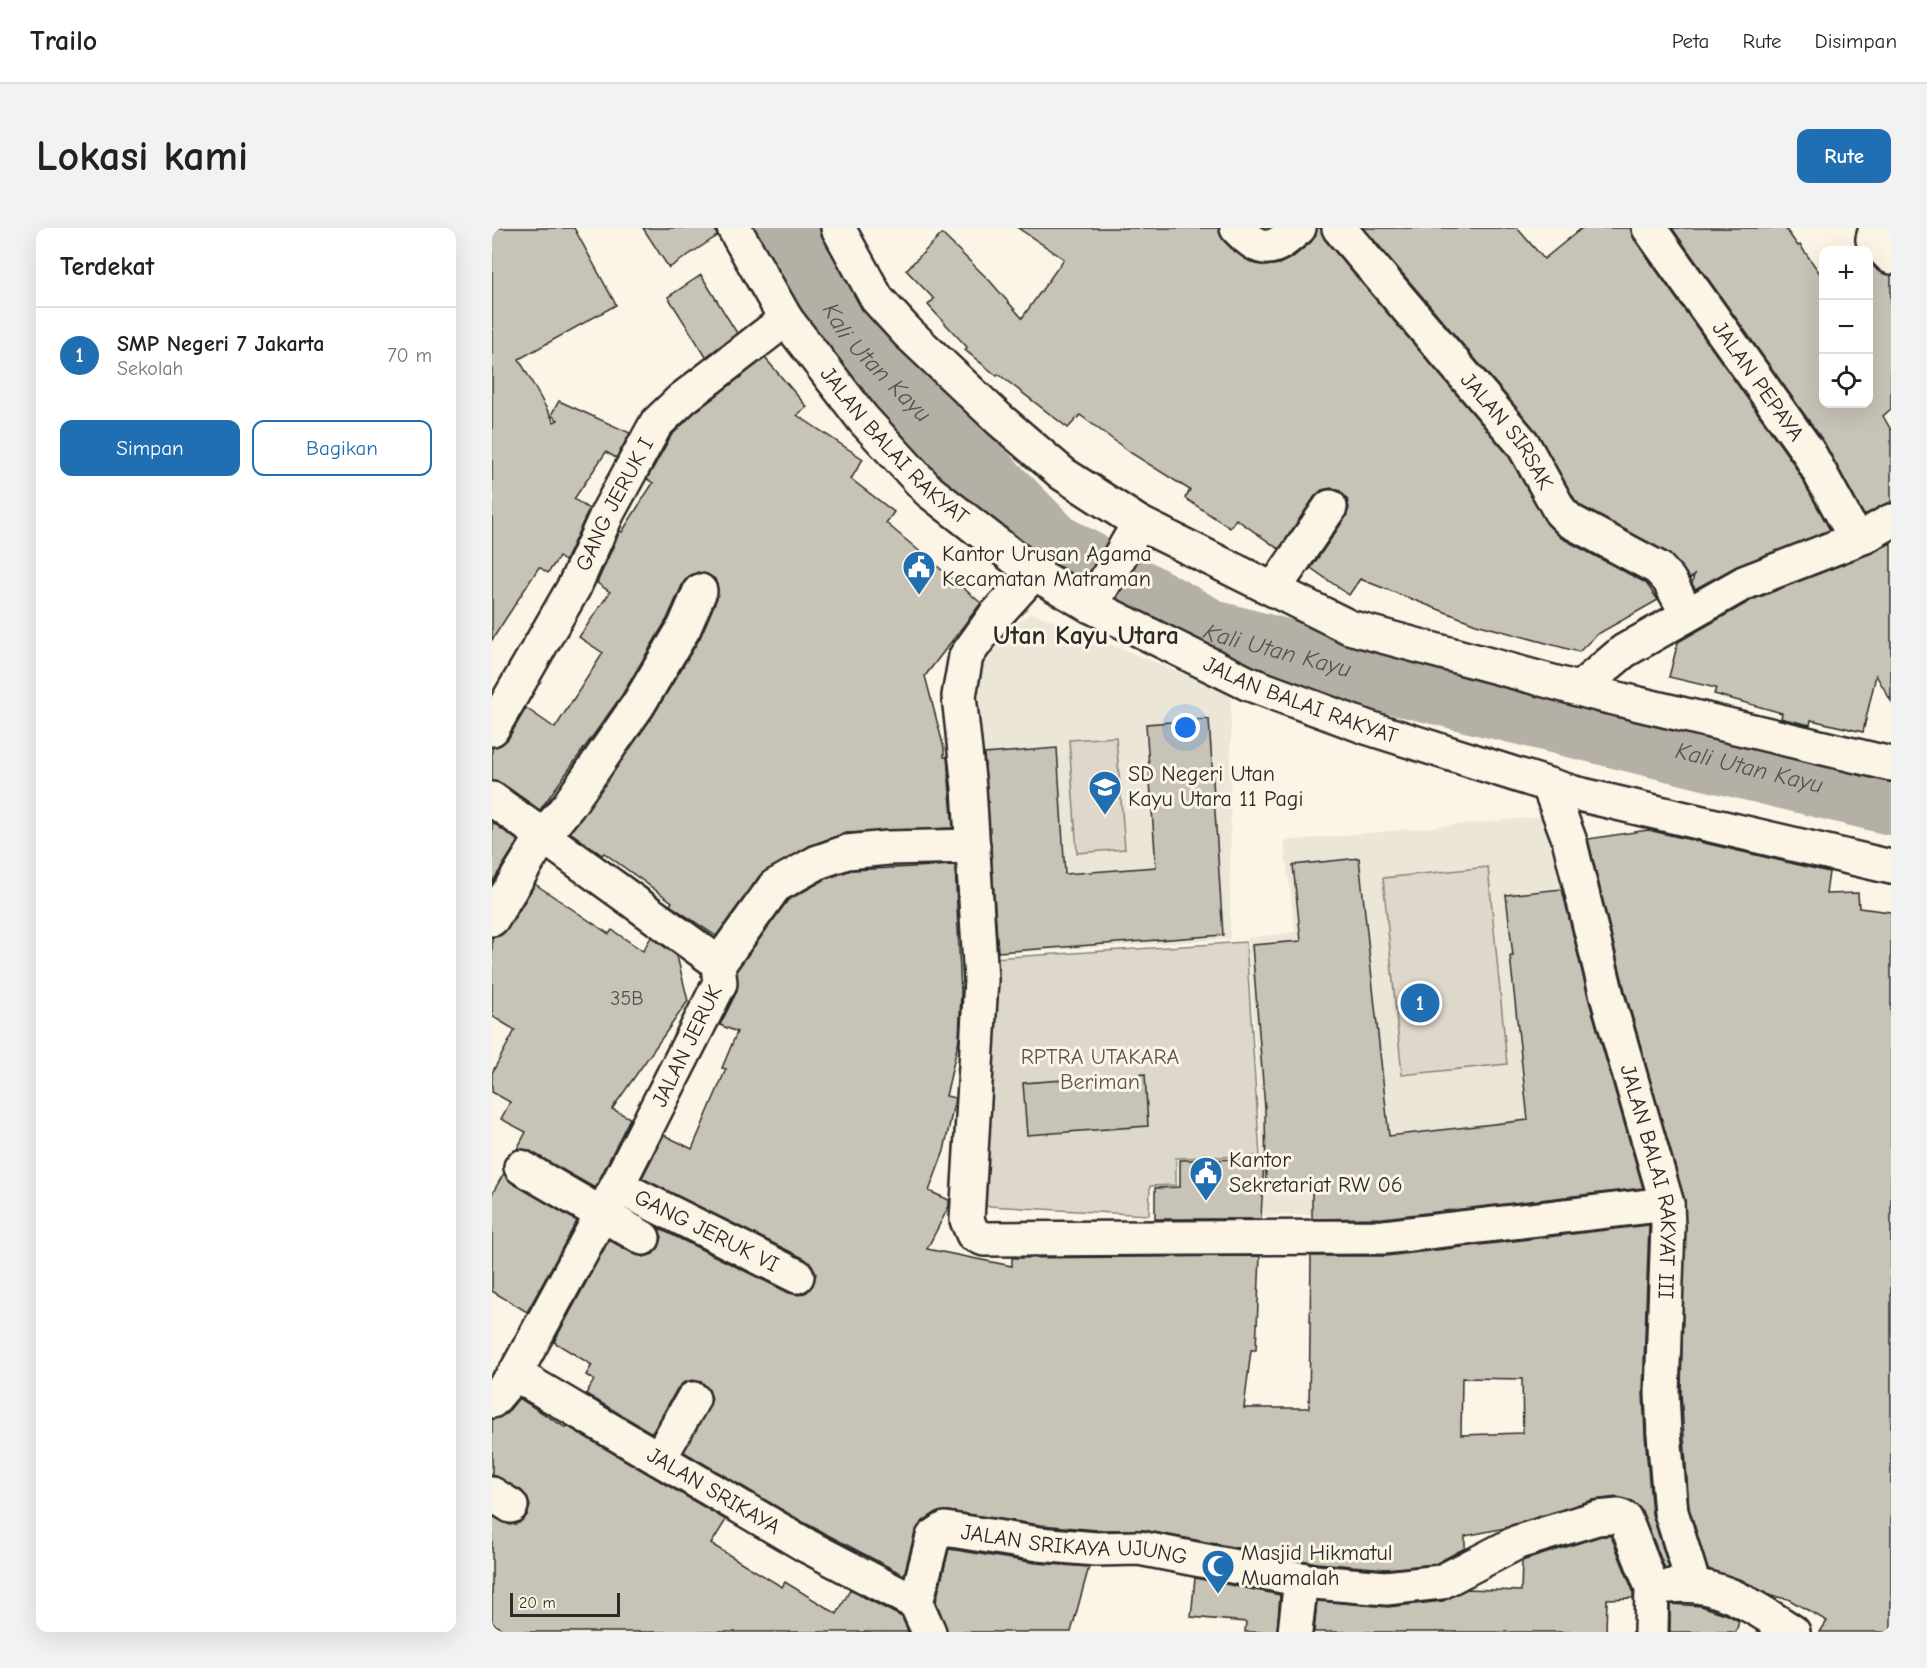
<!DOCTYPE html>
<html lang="id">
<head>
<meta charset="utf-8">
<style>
	:root { --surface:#fff; --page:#f2f2f2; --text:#202124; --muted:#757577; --line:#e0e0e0; --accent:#1f6fb2 }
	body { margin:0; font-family:"Comic Neue",sans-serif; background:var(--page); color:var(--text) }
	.controls { position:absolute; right:18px; top:18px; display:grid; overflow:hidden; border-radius:12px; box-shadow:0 6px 24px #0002 }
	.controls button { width:54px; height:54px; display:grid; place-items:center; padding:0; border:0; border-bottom:2px solid var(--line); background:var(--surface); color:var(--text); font:30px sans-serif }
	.scale { position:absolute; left:18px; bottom:15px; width:110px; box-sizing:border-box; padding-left:6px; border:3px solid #2b2b2b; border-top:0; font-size:16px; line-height:21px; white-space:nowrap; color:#2b2b2b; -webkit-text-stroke:4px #fcf5e5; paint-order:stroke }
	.you { position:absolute; left:694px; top:500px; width:21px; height:21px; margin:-15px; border:4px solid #fff; border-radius:50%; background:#1a73e8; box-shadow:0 0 0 9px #1a73e833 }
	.badge { display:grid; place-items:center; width:39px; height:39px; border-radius:50%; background:var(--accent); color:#fff; font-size:20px; font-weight:700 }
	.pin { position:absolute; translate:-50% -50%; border:3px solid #fff; box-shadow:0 2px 6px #0006 }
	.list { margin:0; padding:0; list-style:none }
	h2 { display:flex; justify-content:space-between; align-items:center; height:78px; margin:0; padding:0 24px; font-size:26px }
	h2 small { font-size:20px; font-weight:400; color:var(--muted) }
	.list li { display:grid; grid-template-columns:39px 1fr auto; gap:18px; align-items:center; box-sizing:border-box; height:96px; padding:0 24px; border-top:2px solid var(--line) }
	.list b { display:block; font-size:22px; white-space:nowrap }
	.list p { margin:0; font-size:20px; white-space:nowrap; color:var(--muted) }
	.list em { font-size:20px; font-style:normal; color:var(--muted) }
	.actions { display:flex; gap:12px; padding:18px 24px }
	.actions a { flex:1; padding:14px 0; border:2px solid var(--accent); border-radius:12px; text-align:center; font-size:21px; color:var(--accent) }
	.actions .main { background:var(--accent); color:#fff }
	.icon { flex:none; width:33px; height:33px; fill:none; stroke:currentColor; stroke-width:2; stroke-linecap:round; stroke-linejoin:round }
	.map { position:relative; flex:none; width:1399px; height:1404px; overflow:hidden; border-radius:12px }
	header { display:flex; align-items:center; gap:36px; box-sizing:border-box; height:84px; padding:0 30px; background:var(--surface); border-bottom:2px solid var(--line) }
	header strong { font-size:28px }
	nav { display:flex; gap:33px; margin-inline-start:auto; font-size:21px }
	.intro { display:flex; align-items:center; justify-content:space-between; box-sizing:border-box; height:144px; padding:0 36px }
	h1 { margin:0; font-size:42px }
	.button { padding:15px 27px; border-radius:12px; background:var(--accent); color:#fff; font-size:21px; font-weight:700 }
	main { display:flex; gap:36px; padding:0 36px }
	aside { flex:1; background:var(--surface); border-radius:12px; box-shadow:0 6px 24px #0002 }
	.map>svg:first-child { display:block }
	.built { fill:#ece6d7 }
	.green { fill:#ded8ca; stroke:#84827a; stroke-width:1.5 }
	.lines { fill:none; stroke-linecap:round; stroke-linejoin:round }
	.river { stroke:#b4b0a5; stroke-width:66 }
	.building { fill:#c8c3b7; stroke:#2b2b2b; stroke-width:1.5; fill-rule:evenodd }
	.street-casing { stroke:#2b2b2b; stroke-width:38 }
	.secondary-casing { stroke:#2b2b2b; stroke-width:38 }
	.street { stroke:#fcf5e5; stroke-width:33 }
	.secondary { stroke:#fcf5e5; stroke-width:33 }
	.labels { text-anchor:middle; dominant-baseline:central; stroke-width:6; stroke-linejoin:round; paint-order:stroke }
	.number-label { font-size:20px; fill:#52514e }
	.street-label { font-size:22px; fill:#2b2b2b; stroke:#fcf5e5 }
	.poi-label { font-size:22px; fill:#2b2b2b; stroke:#fcf5e5; text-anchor:start }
	.park-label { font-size:22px; fill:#585653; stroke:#fcf5e5 }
	.water-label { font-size:24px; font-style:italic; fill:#545350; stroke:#fcf5e5 }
	.quarter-label { font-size:26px; font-weight:bold; fill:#2b2b2b; stroke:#fcf5e5 }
</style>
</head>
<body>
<header>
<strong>Trailo</strong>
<nav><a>Peta</a><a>Rute</a><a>Disimpan</a></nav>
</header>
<div class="intro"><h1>Lokasi kami</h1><a class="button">Rute</a></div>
<main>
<aside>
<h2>Terdekat<small></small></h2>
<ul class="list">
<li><span class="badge">1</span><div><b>SMP Negeri 7 Jakarta</b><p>Sekolah</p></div><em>70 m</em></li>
</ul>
<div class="actions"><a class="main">Simpan</a><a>Bagikan</a></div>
</aside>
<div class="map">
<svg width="1399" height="1404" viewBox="0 0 1399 1404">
	<rect width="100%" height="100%" fill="#fcf5e5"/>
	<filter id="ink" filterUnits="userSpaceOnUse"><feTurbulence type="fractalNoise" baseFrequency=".0167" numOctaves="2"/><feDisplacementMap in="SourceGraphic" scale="12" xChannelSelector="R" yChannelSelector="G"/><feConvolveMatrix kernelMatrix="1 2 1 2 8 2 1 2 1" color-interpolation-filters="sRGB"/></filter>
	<g filter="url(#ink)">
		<!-- built -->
		<g class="built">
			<path d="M 539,384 L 739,465 L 738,711 L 498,726 L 477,435 Z"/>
			<path d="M 1057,588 L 1087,678 L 1116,955 L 832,986 L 771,988 L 770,921 L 756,710 L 803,704 L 792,613 Z"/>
		</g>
		<!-- green -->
		<g class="green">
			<path d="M 624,509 L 633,621 L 585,625 L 577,512 Z"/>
			<path d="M 996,639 L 1015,836 L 910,847 L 891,650 Z"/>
			<path d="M 754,714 L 768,928 L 684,930 L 684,957 L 658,958 L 657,987 L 478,977 L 500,730 Z"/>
		</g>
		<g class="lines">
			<!-- river -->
			<path class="river" id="s1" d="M 293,0 L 356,110 L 562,318 L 720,405 L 902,453 L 1399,574"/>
		</g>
		<!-- building -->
		<g class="building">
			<path d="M 0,0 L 82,0 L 124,77 L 27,131 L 62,194 L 66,192 L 59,187 L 67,173 L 138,205 L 124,230 L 114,224 L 82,271 L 97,281 L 73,333 L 67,329 L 56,345 L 47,339 L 0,412 Z"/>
			<path d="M 151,0 L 223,0 L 225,8 L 177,40 Z"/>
			<path d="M 526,0 L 727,0 L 732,13 L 743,24 L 761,35 L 774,38 L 787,36 L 801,29 L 819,14 L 825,0 L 829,0 L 833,12 L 1016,227 L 1055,296 L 1069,310 L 1154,355 L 1166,372 L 1104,407 L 1087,424 L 984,396 L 868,351 L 857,367 L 819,340 L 854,289 L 857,280 L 855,271 L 848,263 L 839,260 L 830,262 L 823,268 L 787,321 L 744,291 L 738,300 L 693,270 L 698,262 L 639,225 L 588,187 L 576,200 L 506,146 L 505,148 L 473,122 L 475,119 L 436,77 L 442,71 L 414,42 L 450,6 L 498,53 L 530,90 L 572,31 Z"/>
			<path d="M 872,0 L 1025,0 L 1052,31 L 1090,0 L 1139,0 L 1142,11 L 1301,235 L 1338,302 L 1245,338 L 1203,361 L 1200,356 L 1202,347 L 1198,351 L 1175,324 L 1089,278 L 1083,272 L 1045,204 Z"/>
			<path d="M 1180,0 L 1293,0 L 1306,18 L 1308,17 L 1329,47 L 1332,45 L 1332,176 L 1377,176 L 1377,33 L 1386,43 L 1399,47 L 1399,181 L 1391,188 L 1399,202 L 1399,274 L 1372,287 L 1332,214 Z"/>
			<path d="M 209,47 L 245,105 L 214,129 L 176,69 Z"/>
			<path d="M 273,130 L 315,179 L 305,187 L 371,231 L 359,251 L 402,284 L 394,295 L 489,375 L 433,448 L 452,520 L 452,529 L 455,529 L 461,600 L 353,605 L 317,618 L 268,647 L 224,708 L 178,677 L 180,674 L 112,625 L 110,627 L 78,604 L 161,488 L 208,410 L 225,370 L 226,360 L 223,351 L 215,346 L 206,344 L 197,348 L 191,355 L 175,391 L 130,467 L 48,582 L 11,556 L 0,553 L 0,520 L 9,517 L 16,511 L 34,480 L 63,500 L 111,425 L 87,409 L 118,364 L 105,355 L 128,303 L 130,304 L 161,255 L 155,251 L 179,208 L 202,185 Z"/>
			<path d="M 1399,315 L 1399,473 L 1384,447 L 1371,504 L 1319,492 L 1318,497 L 1292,491 L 1289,490 L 1290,485 L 1222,466 L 1224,460 L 1177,449 L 1186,414 L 1260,372 L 1380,325 Z"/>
			<path d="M 717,491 L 731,707 L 506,724 L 492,526 L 565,520 L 573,646 L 664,639 L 654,496 Z"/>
			<path d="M 0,594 L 26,613 L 0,655 Z"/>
			<path d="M 1156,602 L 1337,644 L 1334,666 L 1366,665 L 1367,680 L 1399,684 L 1399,1404 L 1328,1404 L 1335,1393 L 1296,1371 L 1279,1368 L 1250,1352 L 1216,1341 L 1197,1280 L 1189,1165 L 1193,973 L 1133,763 L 1096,611 Z"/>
			<path d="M 867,630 L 897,908 L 1036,892 L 1018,728 L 1021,728 L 1014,667 L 1070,661 L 1097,773 L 1151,960 L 891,990 L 820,991 L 820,958 L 774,957 L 773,880 L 760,717 L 809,713 L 801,637 Z"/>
			<path d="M 463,637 L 469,765 L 467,811 L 454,868 L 463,870 L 452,923 L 437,963 L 457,972 L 457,978 L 435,1021 L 520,1038 L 520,1030 L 768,1028 L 764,1122 L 759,1122 L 752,1180 L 817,1180 L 819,1028 L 894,1028 L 1157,997 L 1151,1164 L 1153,1207 L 1160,1286 L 1177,1340 L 1173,1341 L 1150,1283 L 1141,1274 L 1125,1269 L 1100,1272 L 1013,1300 L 973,1308 L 973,1320 L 943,1336 L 894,1341 L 825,1335 L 651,1302 L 605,1302 L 549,1297 L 455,1283 L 443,1285 L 431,1293 L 423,1304 L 412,1347 L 311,1294 L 192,1224 L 220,1171 L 217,1162 L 210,1154 L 200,1152 L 191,1155 L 185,1161 L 160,1205 L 94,1166 L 102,1152 L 94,1147 L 100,1137 L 62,1114 L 117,1012 L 142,1026 L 152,1029 L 161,1026 L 167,1019 L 170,1009 L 166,1000 L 297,1065 L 307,1067 L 315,1064 L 321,1057 L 324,1046 L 320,1037 L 313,1031 L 150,950 L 172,907 L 200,921 L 234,841 L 230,840 L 245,804 L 228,797 L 245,763 L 245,742 L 296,672 L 334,651 L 359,642 ZM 970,1150 L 1030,1151 L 1031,1205 L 969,1207 Z"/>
			<path d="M 43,656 L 117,706 L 120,702 L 151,723 L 159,709 L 185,728 L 196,773 L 120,881 L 138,890 L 103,960 L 38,923 L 25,921 L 34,904 L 9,891 L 18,874 L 0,864 L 0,845 L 23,802 L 0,788 L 0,710 L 9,707 L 16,701 Z"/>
			<path d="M 653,846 L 656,898 L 535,907 L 531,855 Z"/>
			<path d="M 772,931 L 769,991 L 663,991 L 663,960 L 688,959 L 688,932 Z"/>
			<path d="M 12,945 L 20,955 L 85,993 L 35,1084 L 0,1063 L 0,966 Z"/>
			<path d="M 27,1170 L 74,1200 L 75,1198 L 234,1292 L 219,1316 L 290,1359 L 293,1354 L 345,1386 L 358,1362 L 410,1389 L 416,1404 L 14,1404 L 0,1395 L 0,1288 L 18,1297 L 27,1295 L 35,1287 L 38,1278 L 35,1269 L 29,1262 L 0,1247 L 0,1191 L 14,1186 Z"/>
			<path d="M 1109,1308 L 1119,1308 L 1141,1363 L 1141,1370 L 1115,1371 L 1114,1404 L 822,1404 L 825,1373 L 896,1379 L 951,1373 L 975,1361 L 1029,1363 L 1030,1333 Z"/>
			<path d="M 457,1321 L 544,1335 L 597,1339 L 579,1404 L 455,1404 L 444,1373 Z"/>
			<path d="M 703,1350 L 788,1367 L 785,1404 L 753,1404 L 754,1394 L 699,1389 Z"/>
			<path d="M 1178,1376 L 1209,1378 L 1236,1387 L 1247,1393 L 1244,1404 L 1178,1404 Z"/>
		</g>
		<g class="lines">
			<!-- street casing -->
			<g class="street-casing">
				<g id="street">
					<path d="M 745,0 C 772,28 780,23 807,0"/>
					<path id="s2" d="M 847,0 L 1031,216 L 1068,283 L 1078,293 L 1166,340 L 1177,352 L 1195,386"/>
					<path id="s3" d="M 1157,0 L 1317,225 L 1364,311"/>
					<path d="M 1384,0 L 1381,11 L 1399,29"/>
					<path d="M 542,345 L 502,389 L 474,428 L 467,468 L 477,560 L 489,752 L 475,992 L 481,1006 L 492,1011 L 892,1009 L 1175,976"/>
					<path d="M 782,361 L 838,279"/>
					<path d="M 1087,461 L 1132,423 L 1252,355 L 1373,308 L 1399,293"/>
					<path id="s4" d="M 0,501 L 82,359 L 116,284 L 164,196 L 190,171 L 294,91"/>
					<path id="s5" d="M 1057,558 L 1077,611 L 1115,768 L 1175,976 L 1176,998 L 1170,1165 L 1172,1206 L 1179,1284 L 1201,1355"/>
					<path d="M 0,571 L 221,731 L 226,737 L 228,755 L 125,958 L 23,1146"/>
					<path d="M 0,691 L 51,608 L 76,578 L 146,477 L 192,400 L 208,363"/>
					<path d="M 226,737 L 283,658 L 326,634 L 355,624 L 396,620 L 481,618"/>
					<path d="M 29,939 L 151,1010"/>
					<path id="s6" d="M 125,958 L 305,1048"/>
					<path id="s7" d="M 0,1173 L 23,1146 L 315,1318 L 424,1375 L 437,1404"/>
					<path d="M 167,1231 L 201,1171"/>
					<path d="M 0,1266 L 19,1278"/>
					<path d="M 1179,1358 C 1225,1352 1264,1380 1301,1404"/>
					<path id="s8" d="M 424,1375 L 441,1309 L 453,1301 L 547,1316 L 604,1321 L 647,1320 L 822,1354 L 894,1360 L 949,1354 L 1026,1314 L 1105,1290 L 1127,1288 L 1133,1291 L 1160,1360 L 1159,1404"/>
					<path d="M 803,1404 L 809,1351"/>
				</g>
			</g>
			<!-- secondary casing -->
			<g class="secondary-casing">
				<g id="secondary">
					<path id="s9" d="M 242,0 L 294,91 L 371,191 L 437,263 L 542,345 L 599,378 L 755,455 L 874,499 L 1082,565 L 1399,639"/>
					<path d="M 346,0 L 385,71 L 415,104 L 508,192 L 571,246 L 647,295 L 857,399 L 1105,466 L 1399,536"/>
					<path d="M 599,378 L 647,295"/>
				</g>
			</g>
			<!-- street -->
			<use href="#street" class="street"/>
			<!-- secondary -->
			<use href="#secondary" class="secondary"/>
		</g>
	</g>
	<!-- icons -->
	<defs>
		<g id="civic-pin" transform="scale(1.725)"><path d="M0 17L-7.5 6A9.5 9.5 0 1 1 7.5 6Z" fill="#1f6fb2" stroke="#fcf5e5"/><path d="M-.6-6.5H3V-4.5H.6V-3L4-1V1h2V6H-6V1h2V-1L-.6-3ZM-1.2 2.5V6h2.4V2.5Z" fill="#fff"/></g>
		<g id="school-pin" transform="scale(1.725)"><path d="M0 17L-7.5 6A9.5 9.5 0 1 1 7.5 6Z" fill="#1f6fb2" stroke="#fcf5e5"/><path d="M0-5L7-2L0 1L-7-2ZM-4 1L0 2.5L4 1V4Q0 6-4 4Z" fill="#fff"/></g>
		<g id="mosque-pin" transform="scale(1.725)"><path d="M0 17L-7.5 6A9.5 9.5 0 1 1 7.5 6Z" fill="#1f6fb2" stroke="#fcf5e5"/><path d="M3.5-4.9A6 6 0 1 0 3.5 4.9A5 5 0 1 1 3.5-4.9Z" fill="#fff"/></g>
	</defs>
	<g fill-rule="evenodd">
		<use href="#civic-pin" x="427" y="339"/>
		<use href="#school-pin" x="613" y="559"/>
		<use href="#civic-pin" x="714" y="945"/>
		<use href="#mosque-pin" x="726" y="1338"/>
	</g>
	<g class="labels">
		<!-- number labels -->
		<g class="number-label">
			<text x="135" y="770">35B</text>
		</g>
		<!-- street labels -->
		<g class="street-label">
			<text stroke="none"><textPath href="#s3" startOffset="188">JALAN PEPAYA</textPath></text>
			<text stroke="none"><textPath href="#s2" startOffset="264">JALAN SIRSAK</textPath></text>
			<text stroke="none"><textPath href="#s9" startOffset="272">JALAN BALAI RAKYAT</textPath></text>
			<text stroke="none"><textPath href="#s4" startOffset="256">GANG JERUK I</textPath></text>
			<text stroke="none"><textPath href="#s9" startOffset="758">JALAN BALAI RAKYAT</textPath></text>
			<text transform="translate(195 818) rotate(-64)">JALAN JERUK</text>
			<text stroke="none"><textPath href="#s5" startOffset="410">JALAN BALAI RAKYAT III</textPath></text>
			<text stroke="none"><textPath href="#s6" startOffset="100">GANG JERUK VI</textPath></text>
			<text stroke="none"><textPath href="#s7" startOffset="266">JALAN SRIKAYA</textPath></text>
			<text stroke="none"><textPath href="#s8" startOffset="213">JALAN SRIKAYA UJUNG</textPath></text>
		</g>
		<!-- poi labels -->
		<g class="poi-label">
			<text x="450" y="326">Kantor Urusan Agama<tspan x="450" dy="25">Kecamatan Matraman</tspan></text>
			<text x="636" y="546">SD Negeri Utan<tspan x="636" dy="25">Kayu Utara 11 Pagi</tspan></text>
			<text x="737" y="932">Kantor<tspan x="737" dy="25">Sekretariat RW 06</tspan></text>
			<text x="749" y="1325">Masjid Hikmatul<tspan x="749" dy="25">Muamalah</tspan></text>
		</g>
		<!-- park labels -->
		<g class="park-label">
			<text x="608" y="829">RPTRA UTAKARA<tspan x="608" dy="25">Beriman</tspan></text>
		</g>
		<!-- water labels -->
		<g class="water-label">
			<text stroke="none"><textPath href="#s1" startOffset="164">Kali Utan Kayu</textPath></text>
			<text stroke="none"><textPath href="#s1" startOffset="668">Kali Utan Kayu</textPath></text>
			<text stroke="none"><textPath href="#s1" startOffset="1154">Kali Utan Kayu</textPath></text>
		</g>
		<!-- quarter labels -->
		<g class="quarter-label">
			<text x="594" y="408">Utan Kayu Utara</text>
		</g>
	</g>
</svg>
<div class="controls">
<button>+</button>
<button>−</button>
<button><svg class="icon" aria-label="locate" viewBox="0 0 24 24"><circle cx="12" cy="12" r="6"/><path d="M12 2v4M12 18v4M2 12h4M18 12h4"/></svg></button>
</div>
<div class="scale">20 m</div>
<div class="you"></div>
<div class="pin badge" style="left:928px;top:775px">1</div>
</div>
</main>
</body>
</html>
